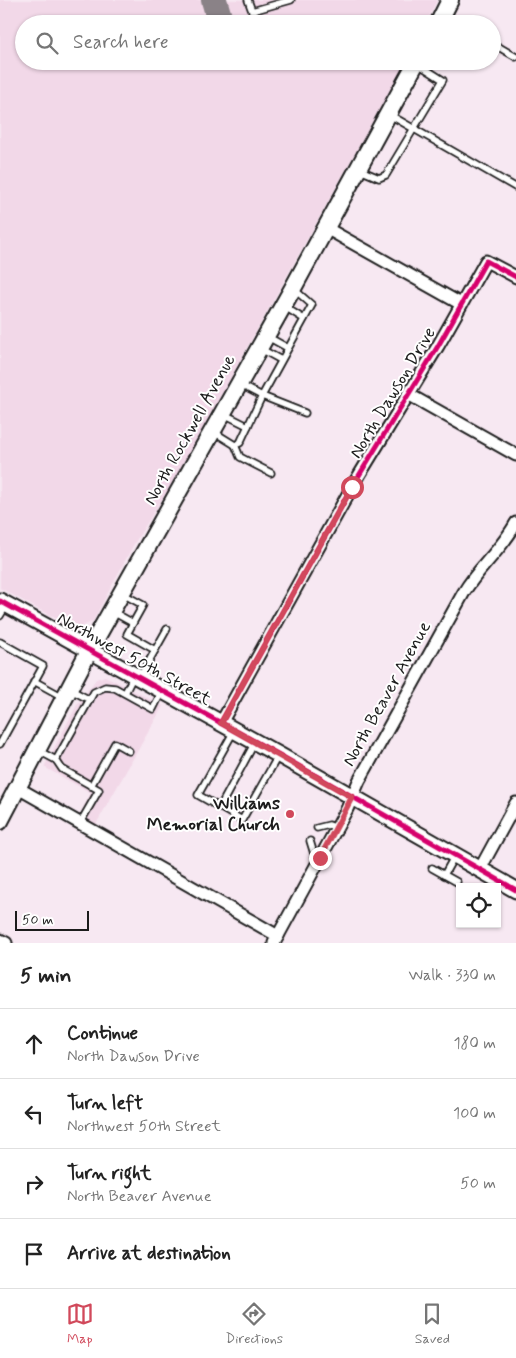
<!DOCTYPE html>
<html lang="en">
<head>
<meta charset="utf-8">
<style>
	:root { --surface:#fff; --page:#f6f6f6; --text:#222; --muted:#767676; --line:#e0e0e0; --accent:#d1495b }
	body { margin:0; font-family:Mynerve,sans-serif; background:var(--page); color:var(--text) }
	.controls { position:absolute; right:15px; bottom:15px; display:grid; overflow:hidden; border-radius:0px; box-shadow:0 1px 4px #0004 }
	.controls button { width:45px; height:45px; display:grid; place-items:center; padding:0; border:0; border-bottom:1px solid var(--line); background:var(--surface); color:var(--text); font:25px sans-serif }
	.scale { position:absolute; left:15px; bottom:12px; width:74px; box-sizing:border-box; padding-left:5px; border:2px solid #1c1c1c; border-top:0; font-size:14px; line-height:18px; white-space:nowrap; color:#1c1c1c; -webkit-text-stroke:4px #fff; paint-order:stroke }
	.stop { position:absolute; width:15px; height:15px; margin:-11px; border:4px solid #d1495b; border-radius:50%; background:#fff }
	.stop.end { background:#d1495b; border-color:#fff; box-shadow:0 1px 5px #0008 }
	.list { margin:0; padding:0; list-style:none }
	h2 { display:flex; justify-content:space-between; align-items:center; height:65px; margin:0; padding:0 20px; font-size:21px }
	h2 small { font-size:16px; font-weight:400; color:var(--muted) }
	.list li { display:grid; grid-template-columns:32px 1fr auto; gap:15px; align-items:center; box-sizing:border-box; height:70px; padding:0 20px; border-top:1px solid var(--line) }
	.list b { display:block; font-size:19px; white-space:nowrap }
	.list p { margin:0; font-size:16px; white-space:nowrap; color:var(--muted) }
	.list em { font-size:16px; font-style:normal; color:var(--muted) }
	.icon { flex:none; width:28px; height:28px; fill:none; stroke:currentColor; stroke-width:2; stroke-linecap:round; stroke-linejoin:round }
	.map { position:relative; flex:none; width:516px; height:943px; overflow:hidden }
	.search { position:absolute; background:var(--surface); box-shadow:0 1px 4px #0004; left:15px; right:15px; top:15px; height:55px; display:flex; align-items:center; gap:12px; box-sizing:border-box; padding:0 18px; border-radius:28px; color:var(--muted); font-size:19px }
	.sheet { height:345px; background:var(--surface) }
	nav { display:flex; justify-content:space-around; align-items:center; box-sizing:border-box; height:70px; border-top:1px solid var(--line); background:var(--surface); font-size:14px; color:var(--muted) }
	nav a { display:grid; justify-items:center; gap:2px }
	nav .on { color:var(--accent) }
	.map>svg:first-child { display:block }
	.built { fill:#f2d8e8 }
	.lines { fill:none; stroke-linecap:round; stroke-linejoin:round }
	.taxiway { stroke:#8a8287; stroke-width:26 }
	.service-casing { stroke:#1c1c1c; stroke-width:9 }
	.minor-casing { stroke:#1c1c1c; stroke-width:15 }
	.tertiary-casing { stroke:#1c1c1c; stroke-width:19 }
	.secondary-casing { stroke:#1c1c1c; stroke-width:20 }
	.service { stroke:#fff; stroke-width:5.5 }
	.minor { stroke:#fff; stroke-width:11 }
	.tertiary { stroke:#fff; stroke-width:15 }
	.secondary { stroke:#fff; stroke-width:16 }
	.cycleway-casing { stroke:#fff; stroke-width:8 }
	.cycleway { stroke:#d6006c; stroke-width:5 }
	.route { stroke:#d1495b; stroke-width:6 }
	.poi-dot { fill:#d1495b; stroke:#fff; stroke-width:2 }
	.labels { text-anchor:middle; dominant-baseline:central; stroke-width:4; stroke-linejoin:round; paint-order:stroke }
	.street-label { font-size:18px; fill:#1c1c1c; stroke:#fff }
	.poi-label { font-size:18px; font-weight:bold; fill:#1c1c1c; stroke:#fff; text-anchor:end }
</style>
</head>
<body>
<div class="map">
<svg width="516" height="943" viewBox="0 0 516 943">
	<rect width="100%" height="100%" fill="#f7e8f2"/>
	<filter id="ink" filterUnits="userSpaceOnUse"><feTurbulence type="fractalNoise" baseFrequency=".02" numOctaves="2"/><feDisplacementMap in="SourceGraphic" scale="10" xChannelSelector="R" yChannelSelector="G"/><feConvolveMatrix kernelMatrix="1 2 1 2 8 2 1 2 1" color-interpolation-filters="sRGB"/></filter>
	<g filter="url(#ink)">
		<!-- built -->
		<g class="built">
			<path d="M 0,0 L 437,0 L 426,24 L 24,24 L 24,61 L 406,61 L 171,485 L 134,544 L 93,621 L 79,628 L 71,627 L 0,588 Z"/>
			<path d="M 105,676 L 163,706 L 95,826 L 79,816 L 91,793 L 44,767 L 77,705 L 96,679 Z"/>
		</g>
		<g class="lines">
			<!-- taxiway -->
			<path class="taxiway" d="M 214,0 L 221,24"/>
			<!-- service casing -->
			<g class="service-casing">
				<g id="service">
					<path d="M 248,0 L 252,11 L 291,0"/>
					<path d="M 444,16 L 458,24"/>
					<path d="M 492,43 L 516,57"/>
					<path d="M 390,115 L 515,187"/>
					<path d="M 360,170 L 379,178 L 386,175 L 443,80 L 418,64"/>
					<path d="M 285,307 L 304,319"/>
					<path d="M 268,337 L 288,348"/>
					<path d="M 261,349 L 281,360"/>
					<path d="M 241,385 L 262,396 L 305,413"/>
					<path d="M 224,414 L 248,426"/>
					<path d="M 214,432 L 235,445 L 240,443 L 262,396 L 312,305 L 295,290"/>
					<path d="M 235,445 L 240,457 L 271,473"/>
					<path d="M 113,612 L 133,623 L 143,605 L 123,594"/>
					<path d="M 0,616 L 6,606"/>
					<path d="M 133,623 L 127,634 L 155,650"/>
					<path d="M 0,642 L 43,666 L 0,744"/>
					<path d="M 140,677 L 167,629"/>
					<path d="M 34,681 L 63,697"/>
					<path d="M 71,690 L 90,700"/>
					<path d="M 125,693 L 134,675"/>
					<path d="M 234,731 L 198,795 L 242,820 L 278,756"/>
					<path d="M 39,751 L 56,760 L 62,769 L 99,790 L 80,823"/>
					<path d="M 56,760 L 94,692 L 105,687 L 115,688 L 153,709 L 162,691"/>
					<path d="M 91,786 L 115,743 L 129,751"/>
					<path d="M 220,807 L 254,744"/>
					<path d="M 317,828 L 329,825 L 337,828"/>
					<path d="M 310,841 L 314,854 L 320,858"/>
					<path d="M 432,868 L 457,882"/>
					<path d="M 444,875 L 454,857"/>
				</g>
			</g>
			<!-- minor casing -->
			<g class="minor-casing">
				<g id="minor">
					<path d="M 326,228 L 461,304"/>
					<path d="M 408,394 L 516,455"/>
					<path d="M 221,723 L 352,487 L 438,346 L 486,261 L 516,277"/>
					<path d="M 18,788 L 278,936"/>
					<path d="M 480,869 L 516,803"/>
					<path d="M 0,940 L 6,943"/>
					<path d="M 274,943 L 347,809 L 359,781 L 464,592 C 479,567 502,549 516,523"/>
				</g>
			</g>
			<!-- tertiary casing -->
			<g class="tertiary-casing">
				<path id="tertiary" d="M 0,601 L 279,755 L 516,890"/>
			</g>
			<!-- secondary casing -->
			<g class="secondary-casing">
				<g id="secondary">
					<path d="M 438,24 L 450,0"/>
					<path d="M 0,821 L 90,649 L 293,288 L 417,61"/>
				</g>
			</g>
			<!-- service -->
			<use href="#service" class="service"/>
			<!-- minor -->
			<use href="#minor" class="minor"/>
			<!-- tertiary -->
			<use href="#tertiary" class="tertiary"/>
			<!-- secondary -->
			<use href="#secondary" class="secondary"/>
			<!-- cycleway casing -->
			<g class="cycleway-casing">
				<g id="cycleway">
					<path d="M 0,601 L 279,755 L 516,890"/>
					<path d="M 221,723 L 352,487 L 438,346 L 486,261 L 516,277"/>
				</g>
			</g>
			<!-- cycleway -->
			<use href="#cycleway" class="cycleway"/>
		</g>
	</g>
	<g class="lines" filter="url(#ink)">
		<!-- route -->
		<path class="route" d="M 320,858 L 352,797 L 221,723 L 352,487"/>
	</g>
	<!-- markers -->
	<circle class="poi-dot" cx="290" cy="814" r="5"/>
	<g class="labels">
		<!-- street labels -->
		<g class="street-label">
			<text transform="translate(393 393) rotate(-59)">North Dawson Drive</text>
			<text transform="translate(190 430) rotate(-61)">North Rockwell Avenue</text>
			<text transform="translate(134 659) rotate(29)">Northwest 50th Street</text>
			<text transform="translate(387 694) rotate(-61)">North Beaver Avenue</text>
		</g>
		<!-- poi labels -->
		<g class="poi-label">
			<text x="280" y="804">Williams<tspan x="280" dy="21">Memorial Church</tspan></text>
		</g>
	</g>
</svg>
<div class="controls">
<button><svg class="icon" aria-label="locate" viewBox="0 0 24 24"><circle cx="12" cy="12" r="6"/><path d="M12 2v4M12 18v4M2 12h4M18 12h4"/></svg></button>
</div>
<div class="scale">50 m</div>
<div class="stop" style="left:352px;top:487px"></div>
<div class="stop end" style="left:320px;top:858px"></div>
<div class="search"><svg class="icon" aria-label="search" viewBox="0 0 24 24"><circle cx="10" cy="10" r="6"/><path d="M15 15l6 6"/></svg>Search here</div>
</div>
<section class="sheet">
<h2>5 min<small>Walk · 330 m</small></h2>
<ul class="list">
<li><svg class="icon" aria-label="ahead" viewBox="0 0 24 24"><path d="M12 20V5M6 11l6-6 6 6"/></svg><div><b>Continue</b><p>North Dawson Drive</p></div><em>180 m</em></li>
<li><svg class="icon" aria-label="left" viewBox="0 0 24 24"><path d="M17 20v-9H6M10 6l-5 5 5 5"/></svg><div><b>Turn left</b><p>Northwest 50th Street</p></div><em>100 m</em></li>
<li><svg class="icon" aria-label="right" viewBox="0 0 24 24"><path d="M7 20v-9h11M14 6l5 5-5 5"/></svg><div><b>Turn right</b><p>North Beaver Avenue</p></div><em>50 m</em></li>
<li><svg class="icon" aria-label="arrive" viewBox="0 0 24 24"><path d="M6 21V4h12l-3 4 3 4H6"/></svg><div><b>Arrive at destination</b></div></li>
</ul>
</section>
<nav>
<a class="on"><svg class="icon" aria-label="map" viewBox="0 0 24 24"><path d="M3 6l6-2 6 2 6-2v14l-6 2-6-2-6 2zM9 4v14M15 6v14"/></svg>Map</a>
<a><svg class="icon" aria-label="directions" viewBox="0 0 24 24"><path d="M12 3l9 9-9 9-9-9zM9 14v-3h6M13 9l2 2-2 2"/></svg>Directions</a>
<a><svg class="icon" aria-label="saved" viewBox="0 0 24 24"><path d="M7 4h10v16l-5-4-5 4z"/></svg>Saved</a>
</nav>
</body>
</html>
